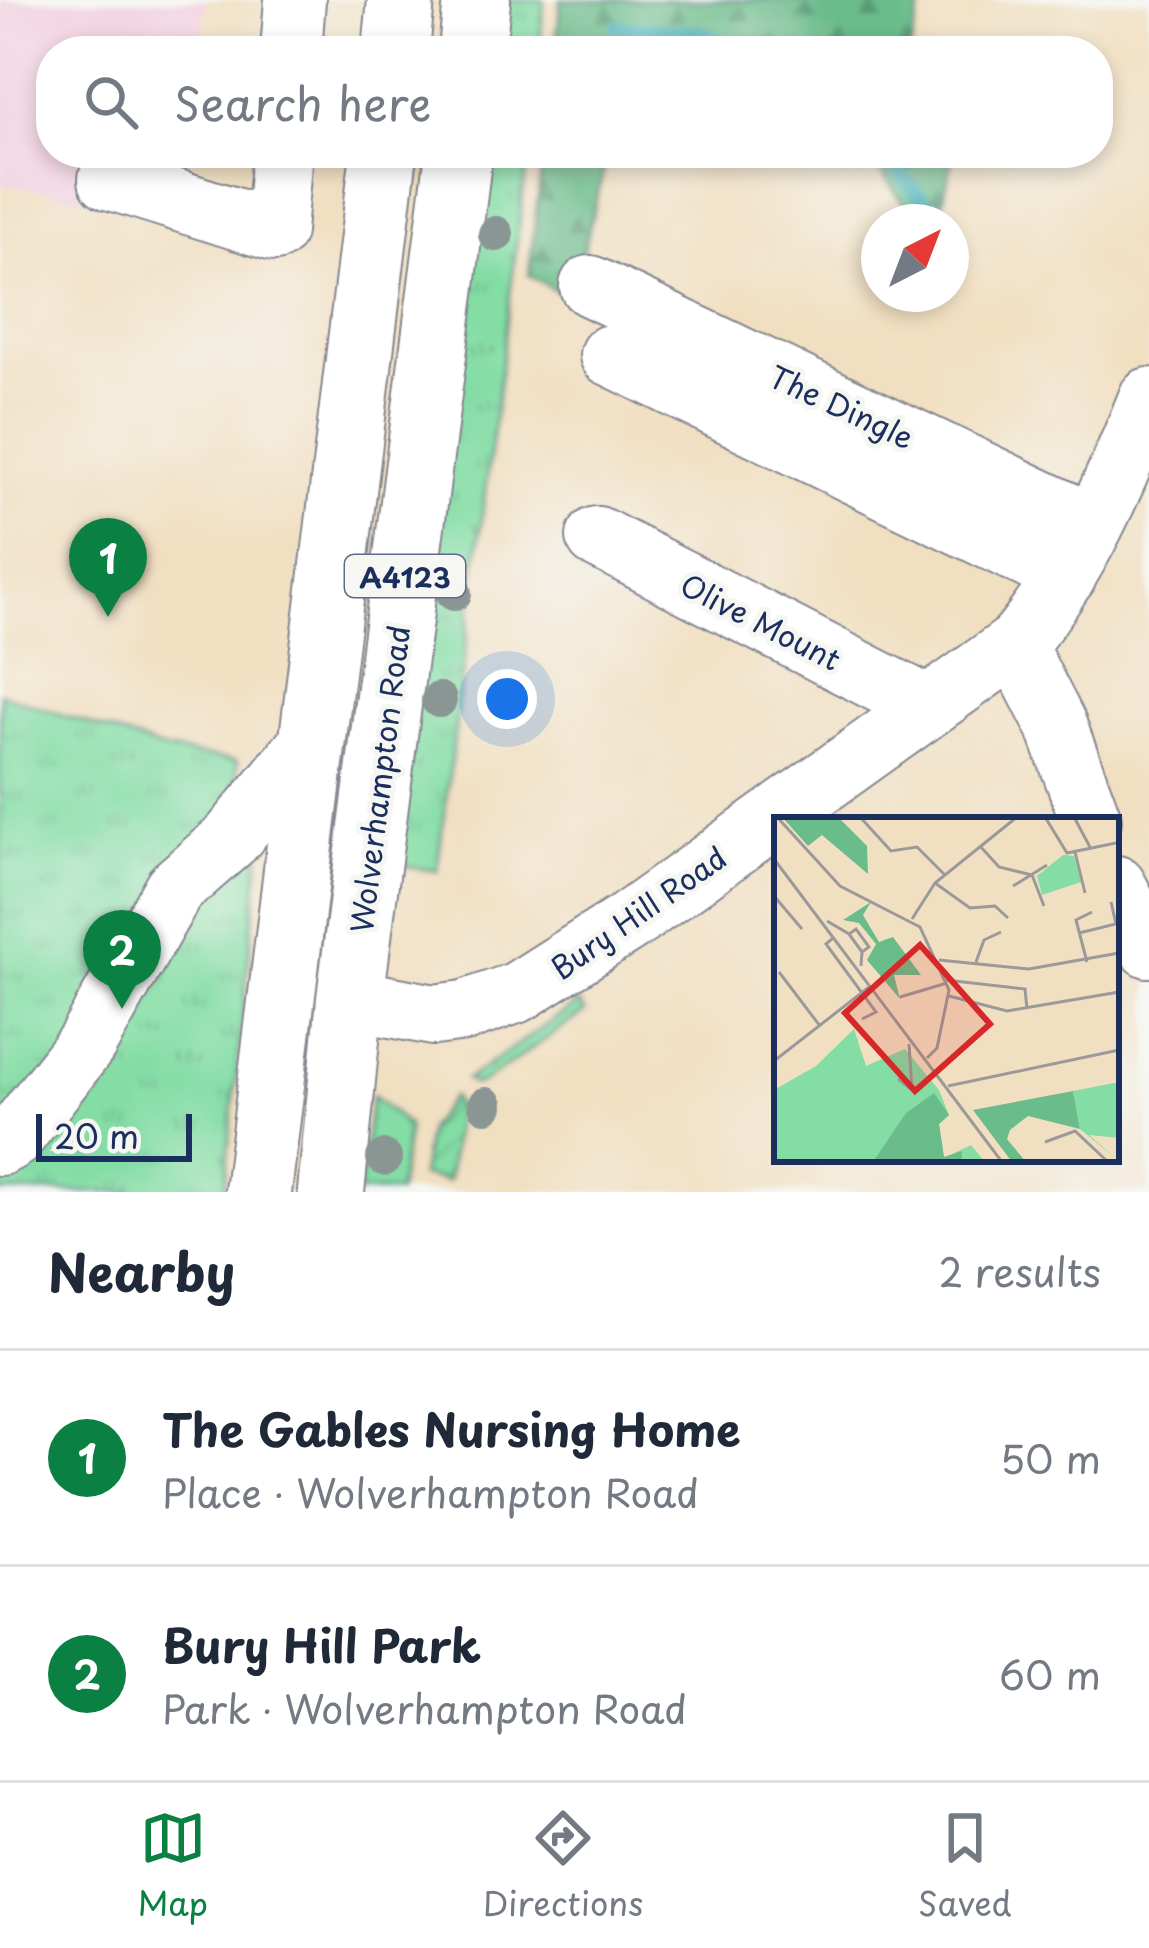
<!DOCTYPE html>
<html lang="en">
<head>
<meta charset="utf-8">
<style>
	:root { --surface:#fff; --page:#f6f6f7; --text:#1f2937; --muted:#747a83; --line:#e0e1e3; --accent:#0b8043 }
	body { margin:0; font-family:"Playpen Sans",sans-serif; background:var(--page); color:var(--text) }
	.compass { position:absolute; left:861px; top:204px; width:108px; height:108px; border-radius:50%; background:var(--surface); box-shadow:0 6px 18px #0003; rotate:42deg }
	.scale { position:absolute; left:36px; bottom:30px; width:156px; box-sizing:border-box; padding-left:12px; border:6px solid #1b2f5e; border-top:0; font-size:33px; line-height:42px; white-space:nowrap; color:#1b2f5e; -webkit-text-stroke:9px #f6f6f2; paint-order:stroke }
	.you { position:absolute; left:507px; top:699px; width:42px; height:42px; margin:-30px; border:9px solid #fff; border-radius:50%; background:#1a73e8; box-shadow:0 0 0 18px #1a73e833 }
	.badge { display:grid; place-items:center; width:78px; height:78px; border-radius:50%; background:var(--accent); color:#fff; font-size:39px; font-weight:700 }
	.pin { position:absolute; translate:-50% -99px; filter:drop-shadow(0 3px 6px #0008) }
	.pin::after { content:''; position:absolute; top:63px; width:42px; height:36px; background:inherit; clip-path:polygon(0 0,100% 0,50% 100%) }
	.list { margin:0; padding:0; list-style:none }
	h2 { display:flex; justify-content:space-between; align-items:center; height:156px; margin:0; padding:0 48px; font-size:51px }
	h2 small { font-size:39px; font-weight:400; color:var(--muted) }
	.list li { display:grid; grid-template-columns:78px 1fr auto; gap:36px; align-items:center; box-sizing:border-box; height:216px; padding:0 48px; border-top:3px solid var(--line) }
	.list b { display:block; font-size:45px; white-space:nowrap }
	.list p { margin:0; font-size:39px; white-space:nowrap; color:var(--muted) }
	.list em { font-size:39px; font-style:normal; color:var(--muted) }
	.icon { flex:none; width:66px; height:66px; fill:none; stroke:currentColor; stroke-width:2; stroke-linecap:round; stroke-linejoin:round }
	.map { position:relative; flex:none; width:1149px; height:1192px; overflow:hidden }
	.search { position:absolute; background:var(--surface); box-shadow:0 6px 18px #0003; left:36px; right:36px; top:36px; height:132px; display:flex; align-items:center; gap:30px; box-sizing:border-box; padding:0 42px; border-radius:48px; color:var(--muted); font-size:45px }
	.sheet { height:588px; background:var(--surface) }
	nav { display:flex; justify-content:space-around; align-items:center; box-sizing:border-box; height:168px; border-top:3px solid var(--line); background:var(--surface); font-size:33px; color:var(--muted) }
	nav a { display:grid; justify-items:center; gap:6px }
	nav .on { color:var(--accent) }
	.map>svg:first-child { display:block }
	.built { fill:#f2cfe1 }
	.grass { fill:url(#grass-tufts); stroke:#4f8681; stroke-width:3 }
	.forest { fill:url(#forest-firs); stroke:#427674; stroke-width:3 }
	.garden { fill:url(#garden-furrows); stroke:#4f8681; stroke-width:3 }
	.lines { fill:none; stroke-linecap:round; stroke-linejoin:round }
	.stream { stroke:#3eafb7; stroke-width:15 }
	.minor-casing { stroke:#868790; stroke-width:64 }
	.highway-casing { stroke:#868790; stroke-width:70 }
	.minor { stroke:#fff; stroke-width:60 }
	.highway { stroke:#fff; stroke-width:66 }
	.tree { fill:#8a9694 }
	.labels { text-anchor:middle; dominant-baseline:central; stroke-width:10; stroke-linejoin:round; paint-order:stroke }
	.shield { fill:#f6f6f2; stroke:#5d6b8a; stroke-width:3 }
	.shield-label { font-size:27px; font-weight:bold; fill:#1b2f5e }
	.street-label { font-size:30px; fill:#1b2f5e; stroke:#f6f6f2 }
	.inset-road { fill:none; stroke:#9b9999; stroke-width:3 }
	.view { fill:#d62828; fill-opacity:0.15; stroke:#d62828; stroke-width:6 }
	.inset-edge { fill:none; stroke:#1b2f5e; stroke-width:6 }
</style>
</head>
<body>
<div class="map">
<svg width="1149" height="1192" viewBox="0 0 1149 1192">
	<defs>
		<pattern id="grass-tufts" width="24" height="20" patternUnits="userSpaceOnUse" patternTransform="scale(3)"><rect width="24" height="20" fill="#83dda4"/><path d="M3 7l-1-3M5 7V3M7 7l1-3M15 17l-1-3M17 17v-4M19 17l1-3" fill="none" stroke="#71be90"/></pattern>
		<pattern id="forest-firs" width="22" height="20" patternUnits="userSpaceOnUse" patternTransform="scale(3)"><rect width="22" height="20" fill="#6abc8a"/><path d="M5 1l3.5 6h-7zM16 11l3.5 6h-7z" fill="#569974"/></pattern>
		<pattern id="garden-furrows" width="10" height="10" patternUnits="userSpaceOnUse" patternTransform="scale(3)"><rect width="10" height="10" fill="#83dda4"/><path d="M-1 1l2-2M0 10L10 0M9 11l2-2" fill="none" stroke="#71be90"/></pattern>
	</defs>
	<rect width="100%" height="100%" fill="#f6f6f2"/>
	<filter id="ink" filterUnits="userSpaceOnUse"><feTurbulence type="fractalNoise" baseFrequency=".00833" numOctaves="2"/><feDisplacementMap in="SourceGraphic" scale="24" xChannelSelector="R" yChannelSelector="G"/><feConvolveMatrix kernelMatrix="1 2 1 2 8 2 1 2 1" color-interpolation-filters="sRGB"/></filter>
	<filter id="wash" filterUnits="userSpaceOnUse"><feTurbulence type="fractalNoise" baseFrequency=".004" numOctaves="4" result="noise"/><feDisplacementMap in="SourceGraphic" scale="48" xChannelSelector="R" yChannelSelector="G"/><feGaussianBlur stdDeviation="2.7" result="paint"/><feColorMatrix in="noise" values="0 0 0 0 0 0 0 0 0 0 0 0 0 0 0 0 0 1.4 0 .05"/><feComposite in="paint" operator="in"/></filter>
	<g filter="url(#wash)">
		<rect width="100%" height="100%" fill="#f1dfc1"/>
		<!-- built -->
		<path class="built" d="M 0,0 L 206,0 L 200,51 L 51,51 L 51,153 L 188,153 L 184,186 L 102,202 L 0,183 Z"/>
		<!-- grass -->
		<g class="grass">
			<path d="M 497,0 L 544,0 L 539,51 L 492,51 Z"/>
			<path d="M 481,153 L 528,153 L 437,871 L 398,865 Z"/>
			<path d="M 0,693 L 164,750 L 237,761 L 236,794 L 263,826 L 224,1192 L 0,1192 Z"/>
			<path d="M 579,1003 L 585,1012 L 485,1081 L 475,1085 L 466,1080 Z"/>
			<path d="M 372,1095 L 408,1126 L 398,1192 L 358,1192 Z"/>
		</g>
		<!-- forest -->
		<g class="forest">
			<path d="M 561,0 L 922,0 L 910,51 L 555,51 Z"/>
			<path d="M 543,153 L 608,153 L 571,300 L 529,275 Z"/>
			<path d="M 868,153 L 954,153 L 938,222 L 917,222 Z"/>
		</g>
		<!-- garden -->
		<path class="garden" d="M 452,1097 L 457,1106 L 448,1181 L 420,1176 L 428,1128 Z"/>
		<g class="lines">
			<!-- stream -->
			<g class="stream">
				<path d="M 618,27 L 701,33 L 746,51"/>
				<path d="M 883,153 L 941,222"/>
				<path d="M 951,234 L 959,244"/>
			</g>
		</g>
	</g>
	<g filter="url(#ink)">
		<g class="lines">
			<!-- minor casing -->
			<g class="minor-casing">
				<g id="minor">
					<path d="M 291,51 L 295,0"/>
					<path d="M 109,179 L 275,231 L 282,153"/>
					<path d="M 590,286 L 1093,525"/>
					<path d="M 610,355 L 1066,576"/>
					<path d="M 597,537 L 925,705"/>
					<path d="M 1015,645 L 1056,725 L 1091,820"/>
					<path d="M 1116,886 L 1149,947"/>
					<path d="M 350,999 L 434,1015 L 465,1011 L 518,992 L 630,921 L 1015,645 C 1077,573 1114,486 1149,398"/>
					<path d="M 0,1145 L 13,1138 L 86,1044 L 174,889 L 231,839 L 310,742"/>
				</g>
			</g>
			<!-- highway casing -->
			<g class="highway-casing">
				<g id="highway">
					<path d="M 396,51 L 401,0"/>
					<path d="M 472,51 L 477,0"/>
					<path d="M 258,1192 L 384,153"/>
					<path d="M 331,1192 L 350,999 L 459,153"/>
				</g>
			</g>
			<!-- minor -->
			<use href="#minor" class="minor"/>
			<!-- highway -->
			<use href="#highway" class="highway"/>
		</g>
		<!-- trees -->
		<g class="tree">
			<circle cx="496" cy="234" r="18"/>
			<circle cx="454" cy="593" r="18"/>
			<circle cx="439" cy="700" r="18"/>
			<circle cx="486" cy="1105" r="18"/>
			<circle cx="384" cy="1158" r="18"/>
		</g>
	</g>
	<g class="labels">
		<!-- shield labels -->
		<rect class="shield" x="345" y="555" width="120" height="42" rx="9"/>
		<g class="shield-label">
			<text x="405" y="576">A4123</text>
		</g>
		<!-- street labels -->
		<g class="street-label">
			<text transform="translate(842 406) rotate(25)">The Dingle</text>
			<text transform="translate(761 621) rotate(27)">Olive Mount</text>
			<text transform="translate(379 779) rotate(-83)">Wolverhampton Road</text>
			<text transform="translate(638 912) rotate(-35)">Bury Hill Road</text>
		</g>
	</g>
	<!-- overview -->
	<g transform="translate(774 817)">
		<rect width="345" height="345" fill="#f1dfc1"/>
		<path d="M 289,38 L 300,39 L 307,65 L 268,78 L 263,59 ZM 80,212 L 92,249 L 131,232 L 165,273 L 175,298 L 165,307 L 170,341 L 197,328 L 211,345 L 0,345 L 0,273 L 42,249 ZM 345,265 L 345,321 L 315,318 L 345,344 L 306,312 L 299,274 Z" fill="#83dda4"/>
		<path d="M 8,0 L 64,0 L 93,29 L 94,57 L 48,18 L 34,29 ZM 97,85 L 89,98 L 105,125 L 119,120 L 147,158 L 120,158 L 126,182 L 93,143 L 102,127 L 85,106 L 69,103 ZM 299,274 L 306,312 L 254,299 L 236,313 L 233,322 L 252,345 L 238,345 L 199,293 ZM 160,276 L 175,298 L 165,307 L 170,340 L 188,334 L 187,345 L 99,345 L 132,296 Z" fill="#6abc8a"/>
		<path d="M 345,273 L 345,300 L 315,306 L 310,281 Z" fill="#83dda4"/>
		<path class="inset-road" d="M 3,0 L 66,69 L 146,110 L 175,173 L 163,231 L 153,241M 86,0 L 117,34 L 143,30 L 171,58M 271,0 L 293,36 L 342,26M 300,0 L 317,32M 206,29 L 225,50 L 258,58 L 270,89M 301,35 L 311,76M 0,42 L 228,345M 161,66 L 196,91 L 221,89 L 234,101M 239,69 L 273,48M 0,79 L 28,112M 138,102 L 161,66 L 243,0M 53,104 L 75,117 L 88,135 L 87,149M 305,116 L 342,107 L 337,85M 75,117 L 82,112 L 95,130 L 88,135M 59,121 L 52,127 L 102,195 L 88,202M 165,143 L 255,152 L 345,136M 202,145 L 210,123 L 227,115M 313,145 L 302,103 L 318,95M 5,155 L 46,209M 172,163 L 251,172 L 253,192M 175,179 L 233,194 L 345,175M 126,180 L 173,166M 0,244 L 95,170M 124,262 L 138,273 L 135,227M 174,269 L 345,233M 271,325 L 301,314 L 334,345"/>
		<path class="view" d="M 146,128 L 216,207 L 141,274 L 71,196 Z"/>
		<rect width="345" height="345" class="inset-edge"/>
	</g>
</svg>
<svg class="compass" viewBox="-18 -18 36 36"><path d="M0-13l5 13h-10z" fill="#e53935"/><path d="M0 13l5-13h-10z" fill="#747a83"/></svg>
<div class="scale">20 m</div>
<div class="you"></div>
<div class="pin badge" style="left:108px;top:617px">1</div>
<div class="pin badge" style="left:122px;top:1009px">2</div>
<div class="search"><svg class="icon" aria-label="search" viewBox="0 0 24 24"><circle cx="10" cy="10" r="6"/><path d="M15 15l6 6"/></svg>Search here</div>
</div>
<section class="sheet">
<h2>Nearby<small>2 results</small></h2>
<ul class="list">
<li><span class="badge">1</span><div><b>The Gables Nursing Home</b><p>Place · Wolverhampton Road</p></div><em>50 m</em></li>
<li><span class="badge">2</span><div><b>Bury Hill Park</b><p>Park · Wolverhampton Road</p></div><em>60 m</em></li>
</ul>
</section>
<nav>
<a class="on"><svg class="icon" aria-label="map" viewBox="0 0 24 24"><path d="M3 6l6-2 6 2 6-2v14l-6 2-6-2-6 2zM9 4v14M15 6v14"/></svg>Map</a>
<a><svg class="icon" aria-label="directions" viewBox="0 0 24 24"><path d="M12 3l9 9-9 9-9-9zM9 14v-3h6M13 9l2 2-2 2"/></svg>Directions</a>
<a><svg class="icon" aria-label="saved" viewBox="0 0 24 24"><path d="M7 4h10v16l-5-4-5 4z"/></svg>Saved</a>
</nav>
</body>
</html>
